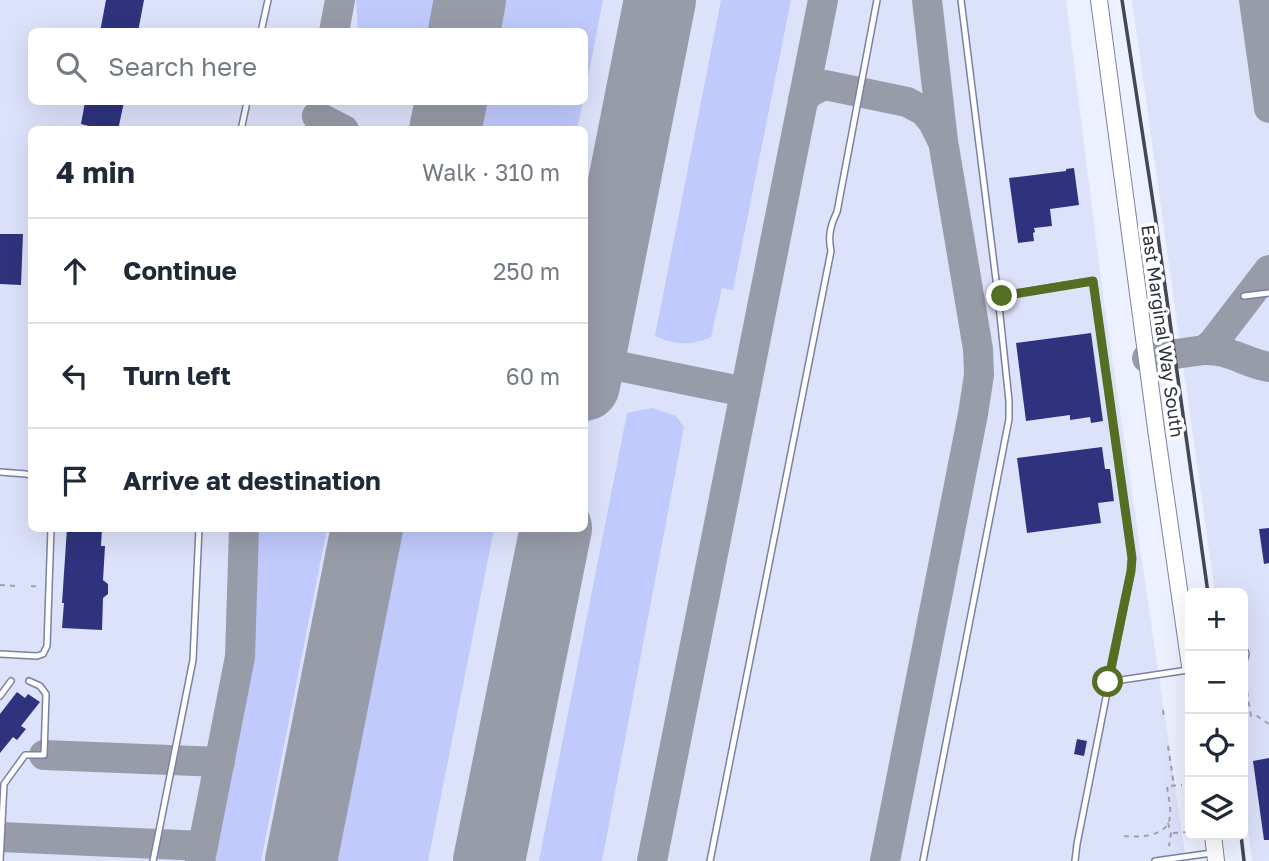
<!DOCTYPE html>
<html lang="en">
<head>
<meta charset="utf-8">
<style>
	:root { --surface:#fff; --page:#f2f2f3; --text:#1f2937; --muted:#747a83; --line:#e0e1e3 }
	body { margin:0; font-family:"Golos Text",sans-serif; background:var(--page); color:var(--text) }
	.controls { position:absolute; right:21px; bottom:21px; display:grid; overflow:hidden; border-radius:10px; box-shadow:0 7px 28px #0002 }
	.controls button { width:63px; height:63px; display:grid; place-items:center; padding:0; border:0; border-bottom:2px solid var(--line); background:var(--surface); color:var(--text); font:35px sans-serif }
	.stop { position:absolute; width:21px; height:21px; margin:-16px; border:5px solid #556f22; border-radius:50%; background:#fff }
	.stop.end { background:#556f22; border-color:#fff; box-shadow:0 2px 7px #0008 }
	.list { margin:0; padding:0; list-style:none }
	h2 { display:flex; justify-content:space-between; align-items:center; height:91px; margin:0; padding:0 28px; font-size:30px }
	h2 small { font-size:23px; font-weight:400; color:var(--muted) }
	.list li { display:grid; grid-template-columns:46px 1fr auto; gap:21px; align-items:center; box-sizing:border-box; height:105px; padding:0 28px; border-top:2px solid var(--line) }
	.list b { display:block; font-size:26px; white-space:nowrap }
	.list em { font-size:23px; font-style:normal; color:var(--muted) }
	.icon { flex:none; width:38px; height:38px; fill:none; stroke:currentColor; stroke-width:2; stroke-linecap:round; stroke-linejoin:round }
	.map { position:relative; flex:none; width:1269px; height:861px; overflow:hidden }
	.search { position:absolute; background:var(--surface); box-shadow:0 7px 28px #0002; left:28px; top:28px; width:560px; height:77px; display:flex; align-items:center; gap:18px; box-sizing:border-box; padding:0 24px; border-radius:10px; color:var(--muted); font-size:26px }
	.panel { position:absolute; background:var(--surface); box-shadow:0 7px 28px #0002; left:28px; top:126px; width:560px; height:406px; border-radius:10px }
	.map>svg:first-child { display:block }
	.built { fill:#dde2fb; fill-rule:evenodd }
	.green { fill:#c0cafd }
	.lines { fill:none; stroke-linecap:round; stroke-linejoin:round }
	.taxiway { stroke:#989ca9; stroke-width:30 }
	.runway { stroke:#989ca9; stroke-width:72 }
	.building { fill:#2f337d }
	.lane-casing { stroke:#7b81a1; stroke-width:8 }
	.primary-casing { stroke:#7b81a1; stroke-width:18 }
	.path { stroke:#9ea1ae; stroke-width:2; stroke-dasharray:5 5; stroke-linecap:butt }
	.lane { stroke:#fff; stroke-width:5 }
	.primary { stroke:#fff; stroke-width:16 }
	.rail { stroke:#444754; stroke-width:3.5 }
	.route { stroke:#556f22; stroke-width:9 }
	.labels { text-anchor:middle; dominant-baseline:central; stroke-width:7; stroke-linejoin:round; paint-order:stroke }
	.street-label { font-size:18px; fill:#2c2f3c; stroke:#fff }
</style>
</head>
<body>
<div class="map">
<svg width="1269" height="861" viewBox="0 0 1269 861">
	<rect width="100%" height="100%" fill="#edf0fe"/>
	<!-- built -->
	<g class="built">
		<path d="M 0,0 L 1066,0 L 1103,295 L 1186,861 L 0,861 ZM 32,32 L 584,32 L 584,102 L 32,102 ZM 32,130 L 584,130 L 584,528 L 32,528 Z"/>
		<path d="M 1132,0 L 1269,0 L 1269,861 L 1252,861 L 1243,793 L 1243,593 L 1215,593 Z"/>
	</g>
	<!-- green -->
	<g class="green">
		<path d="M 356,0 L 439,0 L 433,32 L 358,31 Z"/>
		<path d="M 502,0 L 603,0 L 585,93 L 584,32 L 496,31 Z"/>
		<path d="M 721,0 L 791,0 L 733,290 L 722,288 L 711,337 C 691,346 675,345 655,336 Z"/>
		<path d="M 482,102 L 583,102 L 577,129 L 476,129 Z"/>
		<path d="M 652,408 L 676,416 L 684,427 L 602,861 L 539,861 L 627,413 Z"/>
		<path d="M 256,529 L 327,529 L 261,861 L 213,861 L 252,664 Z"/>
		<path d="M 399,529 L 494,529 L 428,861 L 335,861 Z"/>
	</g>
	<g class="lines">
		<!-- taxiway -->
		<g class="taxiway">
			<path d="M 1254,0 L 1269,108"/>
			<path d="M 334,32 L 340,0"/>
			<path d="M 803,100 L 810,92 L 825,85 L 907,102 L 924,111 L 933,122 L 941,138"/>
			<path d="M 317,116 L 344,130"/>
			<path d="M 1204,350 C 1230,349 1245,363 1269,367"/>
			<path d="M 584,355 L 589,360 L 745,392"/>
			<path d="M 1147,358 L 1204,350 L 1213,343 L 1269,270"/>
			<path d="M 44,755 L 220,762"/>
			<path d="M 1,837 L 203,846"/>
			<path d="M 200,861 L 240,657 L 244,528"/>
			<path d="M 652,861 L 823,0"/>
			<path d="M 885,861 L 973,414 L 979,375 L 978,349 L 943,141 L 927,0"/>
		</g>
		<!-- runway -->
		<g class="runway">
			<path d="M 464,32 L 470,0"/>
			<path d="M 445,130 L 451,102"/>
			<path d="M 584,385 L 660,0"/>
			<path d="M 301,861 L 367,528"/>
			<path d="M 489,861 L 556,528"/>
		</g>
	</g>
	<!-- building -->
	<g class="building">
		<path d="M 106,0 L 144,0 L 138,32 L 100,32 Z"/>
		<path d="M 85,102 L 124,102 L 118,130 L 97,130 L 97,128 L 81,124 Z"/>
		<path d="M 1074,168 L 1079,205 L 1050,209 L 1052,226 L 1034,228 L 1035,232 L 1033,233 L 1034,241 L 1018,243 L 1009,178 L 1066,171 L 1066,169 Z"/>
		<path d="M 0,234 L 23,234 L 21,285 L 0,284 Z"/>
		<path d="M 1091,333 L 1103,421 L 1091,423 L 1090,417 L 1070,420 L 1070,415 L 1026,421 L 1016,343 Z"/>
		<path d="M 1102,447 L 1105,469 L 1110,469 L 1114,501 L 1098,503 L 1101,523 L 1027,533 L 1017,458 Z"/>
		<path d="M 67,528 L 102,528 L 101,546 L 105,546 L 103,580 L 108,584 L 108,594 L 103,598 L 102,630 L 62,628 L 64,603 L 62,603 Z"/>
		<path d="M 1269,528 L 1269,563 L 1264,564 L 1259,529 Z"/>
		<path d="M 17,692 L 25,698 L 28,694 L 40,702 L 21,726 L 26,729 L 17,740 L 13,737 L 0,753 L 0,714 Z"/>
		<path d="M 1077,739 L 1087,741 L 1084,756 L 1074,754 Z"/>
		<path d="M 1269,758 L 1269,840 L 1264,840 L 1253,761 Z"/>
	</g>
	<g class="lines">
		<!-- lane casing -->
		<g class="lane-casing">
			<g id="lane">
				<path d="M 261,32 L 268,0"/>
				<path d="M 241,130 L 247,102"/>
				<path d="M 998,296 L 1093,281 L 1132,558 L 1131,571 L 1077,844 L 1075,861"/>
				<path d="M 1244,296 L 1269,293"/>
				<path d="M 0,472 L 26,474 L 32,476"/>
				<path d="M 1243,646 L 1246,654 L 1243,664"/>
				<path d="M 0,654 L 37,656 L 43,654 L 47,646 L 51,528"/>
				<path d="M 1108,682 L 1188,670"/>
				<path d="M 0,696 L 11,681"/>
				<path d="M 0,861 L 4,784 L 25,755 L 44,755 L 46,694 L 40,686 L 29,681"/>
				<path d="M 153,861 L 193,660 L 199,528"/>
				<path d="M 710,861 L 831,251 C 828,237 830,226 837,212 L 877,0"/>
				<path d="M 923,861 L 1009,419 L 1009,401 L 998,296 L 961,0"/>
				<path d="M 1155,861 L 1212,853"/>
			</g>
		</g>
		<!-- primary casing -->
		<g class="primary-casing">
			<g id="primary">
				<path d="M 1099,0 L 1157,436 L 1190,666"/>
				<path d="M 1213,835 L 1216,861"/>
			</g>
		</g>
		<!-- path -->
		<g class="path">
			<path d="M 0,585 L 17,586"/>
			<path d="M 31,586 L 40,587"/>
			<path d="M 1244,672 L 1251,716 L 1257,716 L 1269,724"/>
			<path d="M 1163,710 L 1164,719"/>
			<path d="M 1168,746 L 1174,786"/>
			<path d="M 1168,823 L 1171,833 L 1169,846"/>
			<path d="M 1173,833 L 1189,832"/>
			<path d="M 1124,836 C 1140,838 1170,836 1170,815 C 1171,806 1168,795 1167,786 L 1182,785"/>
		</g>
		<!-- lane -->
		<use href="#lane" class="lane"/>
		<!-- primary -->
		<use href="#primary" class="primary"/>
		<!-- rail -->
		<g class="rail">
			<path d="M 1122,0 L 1155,215 L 1208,593"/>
			<path d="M 1241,835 L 1244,861"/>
		</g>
	</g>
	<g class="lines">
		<!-- route -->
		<path class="route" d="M 1002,296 L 1093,281 L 1132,558 L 1131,571 L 1108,682"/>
	</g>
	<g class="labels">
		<!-- street labels -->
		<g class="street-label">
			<text transform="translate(1163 331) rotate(82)">East Marginal Way South</text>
		</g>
	</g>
</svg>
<div class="controls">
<button>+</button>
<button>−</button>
<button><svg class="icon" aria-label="locate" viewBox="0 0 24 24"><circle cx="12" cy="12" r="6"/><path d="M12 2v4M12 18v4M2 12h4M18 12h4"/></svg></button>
<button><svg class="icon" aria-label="layers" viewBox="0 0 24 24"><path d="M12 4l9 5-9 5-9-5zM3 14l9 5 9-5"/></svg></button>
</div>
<div class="stop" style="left:1108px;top:682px"></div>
<div class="stop end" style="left:1002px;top:296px"></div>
<div class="search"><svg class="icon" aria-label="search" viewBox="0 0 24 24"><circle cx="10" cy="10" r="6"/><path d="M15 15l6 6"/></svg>Search here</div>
<section class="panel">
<h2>4 min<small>Walk · 310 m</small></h2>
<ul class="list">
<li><svg class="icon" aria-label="ahead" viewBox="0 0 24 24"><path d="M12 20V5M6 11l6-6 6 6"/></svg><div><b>Continue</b></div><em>250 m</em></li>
<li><svg class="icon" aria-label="left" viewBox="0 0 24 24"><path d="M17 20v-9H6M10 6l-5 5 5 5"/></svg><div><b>Turn left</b></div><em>60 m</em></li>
<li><svg class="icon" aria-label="arrive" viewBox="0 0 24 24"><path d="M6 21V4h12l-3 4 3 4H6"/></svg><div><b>Arrive at destination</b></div></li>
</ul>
</section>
</div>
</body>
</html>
